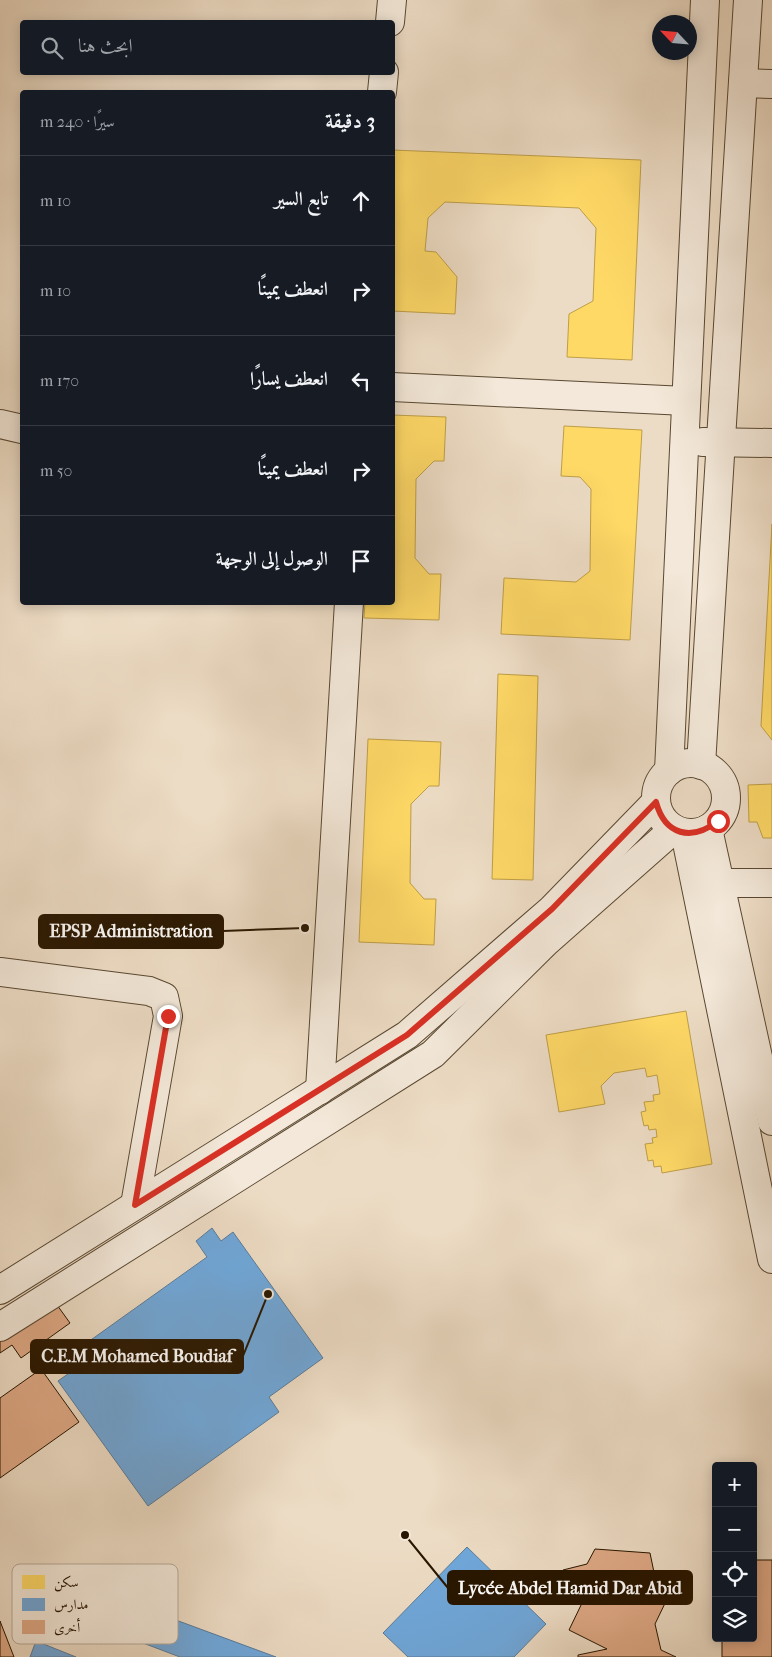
<!DOCTYPE html>
<html lang="ar">
<head>
<meta charset="utf-8">
<style>
	:root { --surface:#171b24; --page:#242831; --text:#f1f3f6; --muted:#9ea1a6; --line:#363941 }
	body { margin:0; font-family:"IM FELL French Canon",Amiri,serif; background:var(--page); color:var(--text); direction:rtl }
	.controls { position:absolute; right:15px; bottom:15px; display:grid; overflow:hidden; border-radius:5px; box-shadow:0 2px 12px #0003 }
	.controls button { width:45px; height:45px; display:grid; place-items:center; padding:0; border:0; border-bottom:1px solid var(--line); background:var(--surface); color:var(--text); font:25px sans-serif }
	.compass { position:absolute; left:652px; top:15px; width:45px; height:45px; border-radius:50%; background:var(--surface); box-shadow:0 2px 12px #0003; rotate:296deg }
	.stop { position:absolute; width:15px; height:15px; margin:-11px; border:4px solid #d93025; border-radius:50%; background:#fff }
	.stop.end { background:#d93025; border-color:#fff; box-shadow:0 1px 5px #0008 }
	.list { margin:0; padding:0; list-style:none }
	h2 { display:flex; justify-content:space-between; align-items:center; height:65px; margin:0; padding:0 20px; font-size:21px }
	h2 small { font-size:16px; font-weight:400; color:var(--muted) }
	.list li { display:grid; grid-template-columns:32px 1fr auto; gap:15px; align-items:center; box-sizing:border-box; height:90px; padding:0 20px; border-top:1px solid var(--line) }
	.list b { display:block; font-size:19px; white-space:nowrap }
	.list em { font-size:16px; font-style:normal; color:var(--muted) }
	.icon { flex:none; width:28px; height:28px; fill:none; stroke:currentColor; stroke-width:2; stroke-linecap:round; stroke-linejoin:round }
	.map { position:relative; flex:none; width:772px; height:1657px; overflow:hidden; direction:ltr }
	.search { position:absolute; background:var(--surface); box-shadow:0 2px 12px #0003; left:20px; top:20px; width:375px; height:55px; display:flex; align-items:center; gap:12px; box-sizing:border-box; padding:0 18px; border-radius:5px; color:var(--muted); font-size:19px }
	.panel { position:absolute; background:var(--surface); box-shadow:0 2px 12px #0003; left:20px; top:90px; width:375px; height:515px; border-radius:5px; direction:rtl }
	.map>svg:first-child { display:block }
	.homes { fill:#ffd966; stroke:#be9e47 }
	.schools { fill:#6fa8dc; stroke:#5a7c9a }
	.building { fill:#dea986; stroke:#281600 }
	.lines { fill:none; stroke-linecap:round; stroke-linejoin:round }
	.minor-casing { stroke:#594831; stroke-width:30 }
	.minor { stroke:#f3e8d9; stroke-width:28 }
	.route { stroke:#d93025; stroke-width:6 }
	.key { fill:#f3e8d9; stroke:#b6a998; stroke-width:1 }
	.key-label { font-size:14px; fill:#281600 }
	.leader { fill:none; stroke:#281600; stroke-width:2 }
	.callout-dot { fill:#281600; stroke:#f3e8d9; stroke-width:2 }
	.callout { fill:#281600; stroke:#281600; stroke-width:2 }
	.callout-label { font-size:18px; text-anchor:middle; font-weight:bold; fill:#fff }
</style>
</head>
<body>
<div class="map">
<svg width="772" height="1657" viewBox="0 0 772 1657">
	<rect width="100%" height="100%" fill="#eddcc5"/>
	<filter id="stains"><feTurbulence type="fractalNoise" baseFrequency=".004" numOctaves="4"/><feColorMatrix values="0 0 0 0 .2 0 0 0 0 .09 0 0 0 0 .02 0 0 0 .5 -.17"/></filter>
	<radialGradient id="worn" r=".72"><stop offset=".6" stop-color="#630" stop-opacity="0"/><stop offset="1" stop-color="#630" stop-opacity=".3"/></radialGradient>
	<!-- homes -->
	<g class="homes">
		<path d="M 392,150 L 641,160 L 632,360 L 567,357 L 569,314 L 593,301 L 596,228 L 579,208 L 445,202 L 428,218 L 425,251 L 436,252 L 457,277 L 455,314 L 392,311 Z"/>
		<path d="M 392,415 L 446,417 L 444,461 L 434,461 L 416,479 L 415,558 L 429,574 L 441,574 L 439,620 L 364,618 L 365,602 L 392,602 Z"/>
		<path d="M 564,426 L 642,430 L 630,640 L 501,634 L 504,578 L 576,582 L 590,571 L 591,489 L 580,477 L 561,476 Z"/>
		<path d="M 772,524 L 772,740 L 761,726 Z"/>
		<path d="M 498,674 L 538,676 L 533,880 L 492,879 Z"/>
		<path d="M 368,739 L 441,742 L 439,786 L 429,786 L 411,804 L 410,883 L 424,899 L 436,899 L 434,945 L 359,942 Z"/>
		<path d="M 772,784 L 772,838 L 763,838 L 757,822 L 749,822 L 748,785 Z"/>
		<path d="M 686,1011 L 712,1164 L 662,1173 L 661,1166 L 654,1167 L 653,1160 L 648,1161 L 645,1144 L 653,1143 L 652,1138 L 657,1137 L 656,1129 L 649,1130 L 648,1125 L 644,1126 L 641,1112 L 646,1111 L 644,1102 L 654,1101 L 653,1095 L 660,1094 L 657,1075 L 647,1077 L 645,1068 L 614,1073 L 601,1086 L 605,1104 L 559,1112 L 546,1035 Z"/>
	</g>
	<!-- schools -->
	<g class="schools">
		<path d="M 212,1228 L 221,1241 L 233,1232 L 323,1358 L 269,1397 L 279,1412 L 148,1506 L 58,1381 L 89,1359 L 81,1347 L 207,1257 L 196,1241 Z"/>
		<path d="M 467,1547 L 546,1624 L 514,1657 L 408,1657 L 383,1633 Z"/>
		<path d="M 146,1609 L 276,1657 L 180,1657 L 135,1640 Z"/>
		<path d="M 36,1641 L 76,1657 L 30,1657 Z"/>
	</g>
	<!-- building -->
	<g class="building">
		<path d="M 52,1298 L 70,1323 L 21,1358 L 12,1345 L 0,1353 L 0,1335 Z"/>
		<path d="M 41,1369 L 79,1422 L 0,1478 L 0,1398 Z"/>
		<path d="M 595,1549 L 650,1553 L 656,1582 L 668,1588 L 669,1595 L 655,1624 L 661,1650 L 676,1657 L 578,1657 L 578,1655 L 607,1649 L 569,1630 L 583,1601 L 569,1594 L 563,1570 L 587,1564 Z"/>
		<path d="M 753,1560 L 772,1560 L 772,1657 L 722,1657 L 722,1639 L 753,1638 Z"/>
		<path d="M 0,1621 L 14,1657 L 0,1657 Z"/>
	</g>
	<g class="lines">
		<!-- minor casing -->
		<g class="minor-casing">
			<g id="minor">
				<path d="M 390,22 L 392,0"/>
				<path d="M 743,83 L 772,84"/>
				<path d="M 382,92 L 384,72"/>
				<path d="M 392,387 L 686,401"/>
				<path d="M 0,424 L 22,429"/>
				<path d="M 703,442 L 772,443"/>
				<circle cx="691" cy="798" r="35"/>
				<path d="M 701,765 L 748,0"/>
				<path d="M 669,771 L 705,0"/>
				<path d="M 708,829 L 772,1121"/>
				<path d="M 685,833 L 772,1259"/>
				<path d="M 704,883 L 772,883"/>
				<path d="M 0,972 L 149,991 L 164,997 L 168,1016 L 135,1205"/>
				<path d="M 320,1090 L 349,602"/>
				<path d="M 0,1290 L 407,1035 L 552,909 L 656,802"/>
				<path d="M 0,1327 L 433,1054 L 545,943 L 674,829"/>
			</g>
		</g>
		<!-- minor -->
		<use href="#minor" class="minor"/>
	</g>
	<g class="lines">
		<!-- route -->
		<path class="route" d="M 168,1016 L 135,1205 L 407,1035 L 552,909 L 656,802 C 665,835 691,842 718,821"/>
	</g>
	<!-- legend -->
	<rect x="12" y="1564" width="166" height="80" rx="8" class="key"/>
	<rect x="22" y="1575" width="23" height="14" fill="#ffd966"/>
	<rect x="22" y="1598" width="23" height="13" fill="#6fa8dc"/>
	<rect x="22" y="1620" width="23" height="14" fill="#dea986"/>
	<g class="key-label">
		<text x="54" y="1587">سكن</text>
		<text x="54" y="1609">مدارس</text>
		<text x="54" y="1632">أخرى</text>
	</g>
	<!-- callouts -->
	<path class="leader" d="M305 928L223 931M268 1294L243 1356M405 1535L448 1588"/>
	<g class="callout-dot">
		<circle cx="305" cy="928" r="5"/>
		<circle cx="268" cy="1294" r="5"/>
		<circle cx="405" cy="1535" r="5"/>
	</g>
	<g class="callout">
		<rect x="39" y="915" width="184" height="33" rx="5"/>
		<rect x="31" y="1340" width="212" height="33" rx="5"/>
		<rect x="448" y="1571" width="244" height="33" rx="5"/>
	</g>
	<g class="callout-label">
		<text x="131" y="937">EPSP Administration</text>
		<text x="137" y="1362">C.E.M Mohamed Boudiaf</text>
		<text x="570" y="1594">Lycée Abdel Hamid Dar Abid</text>
	</g>
	<rect width="100%" height="100%" filter="url(#stains)"/>
	<rect width="100%" height="100%" fill="url(#worn)"/>
</svg>
<div class="controls">
<button>+</button>
<button>−</button>
<button><svg class="icon" aria-label="locate" viewBox="0 0 24 24"><circle cx="12" cy="12" r="6"/><path d="M12 2v4M12 18v4M2 12h4M18 12h4"/></svg></button>
<button><svg class="icon" aria-label="layers" viewBox="0 0 24 24"><path d="M12 4l9 5-9 5-9-5zM3 14l9 5 9-5"/></svg></button>
</div>
<svg class="compass" viewBox="-18 -18 36 36"><path d="M0-13l5 13h-10z" fill="#e53935"/><path d="M0 13l5-13h-10z" fill="#9ea1a6"/></svg>
<div class="stop" style="left:718px;top:821px"></div>
<div class="stop end" style="left:168px;top:1016px"></div>
<div class="search"><svg class="icon" aria-label="search" viewBox="0 0 24 24"><circle cx="10" cy="10" r="6"/><path d="M15 15l6 6"/></svg>ابحث هنا</div>
<section class="panel">
<h2>3 دقيقة<small>سيرًا · 240 m</small></h2>
<ul class="list">
<li><svg class="icon" aria-label="ahead" viewBox="0 0 24 24"><path d="M12 20V5M6 11l6-6 6 6"/></svg><div><b>تابع السير</b></div><em>10 m</em></li>
<li><svg class="icon" aria-label="right" viewBox="0 0 24 24"><path d="M7 20v-9h11M14 6l5 5-5 5"/></svg><div><b>انعطف يمينًا</b></div><em>10 m</em></li>
<li><svg class="icon" aria-label="left" viewBox="0 0 24 24"><path d="M17 20v-9H6M10 6l-5 5 5 5"/></svg><div><b>انعطف يسارًا</b></div><em>170 m</em></li>
<li><svg class="icon" aria-label="right" viewBox="0 0 24 24"><path d="M7 20v-9h11M14 6l5 5-5 5"/></svg><div><b>انعطف يمينًا</b></div><em>50 m</em></li>
<li><svg class="icon" aria-label="arrive" viewBox="0 0 24 24"><path d="M6 21V4h12l-3 4 3 4H6"/></svg><div><b>الوصول إلى الوجهة</b></div></li>
</ul>
</section>
</div>
</body>
</html>
